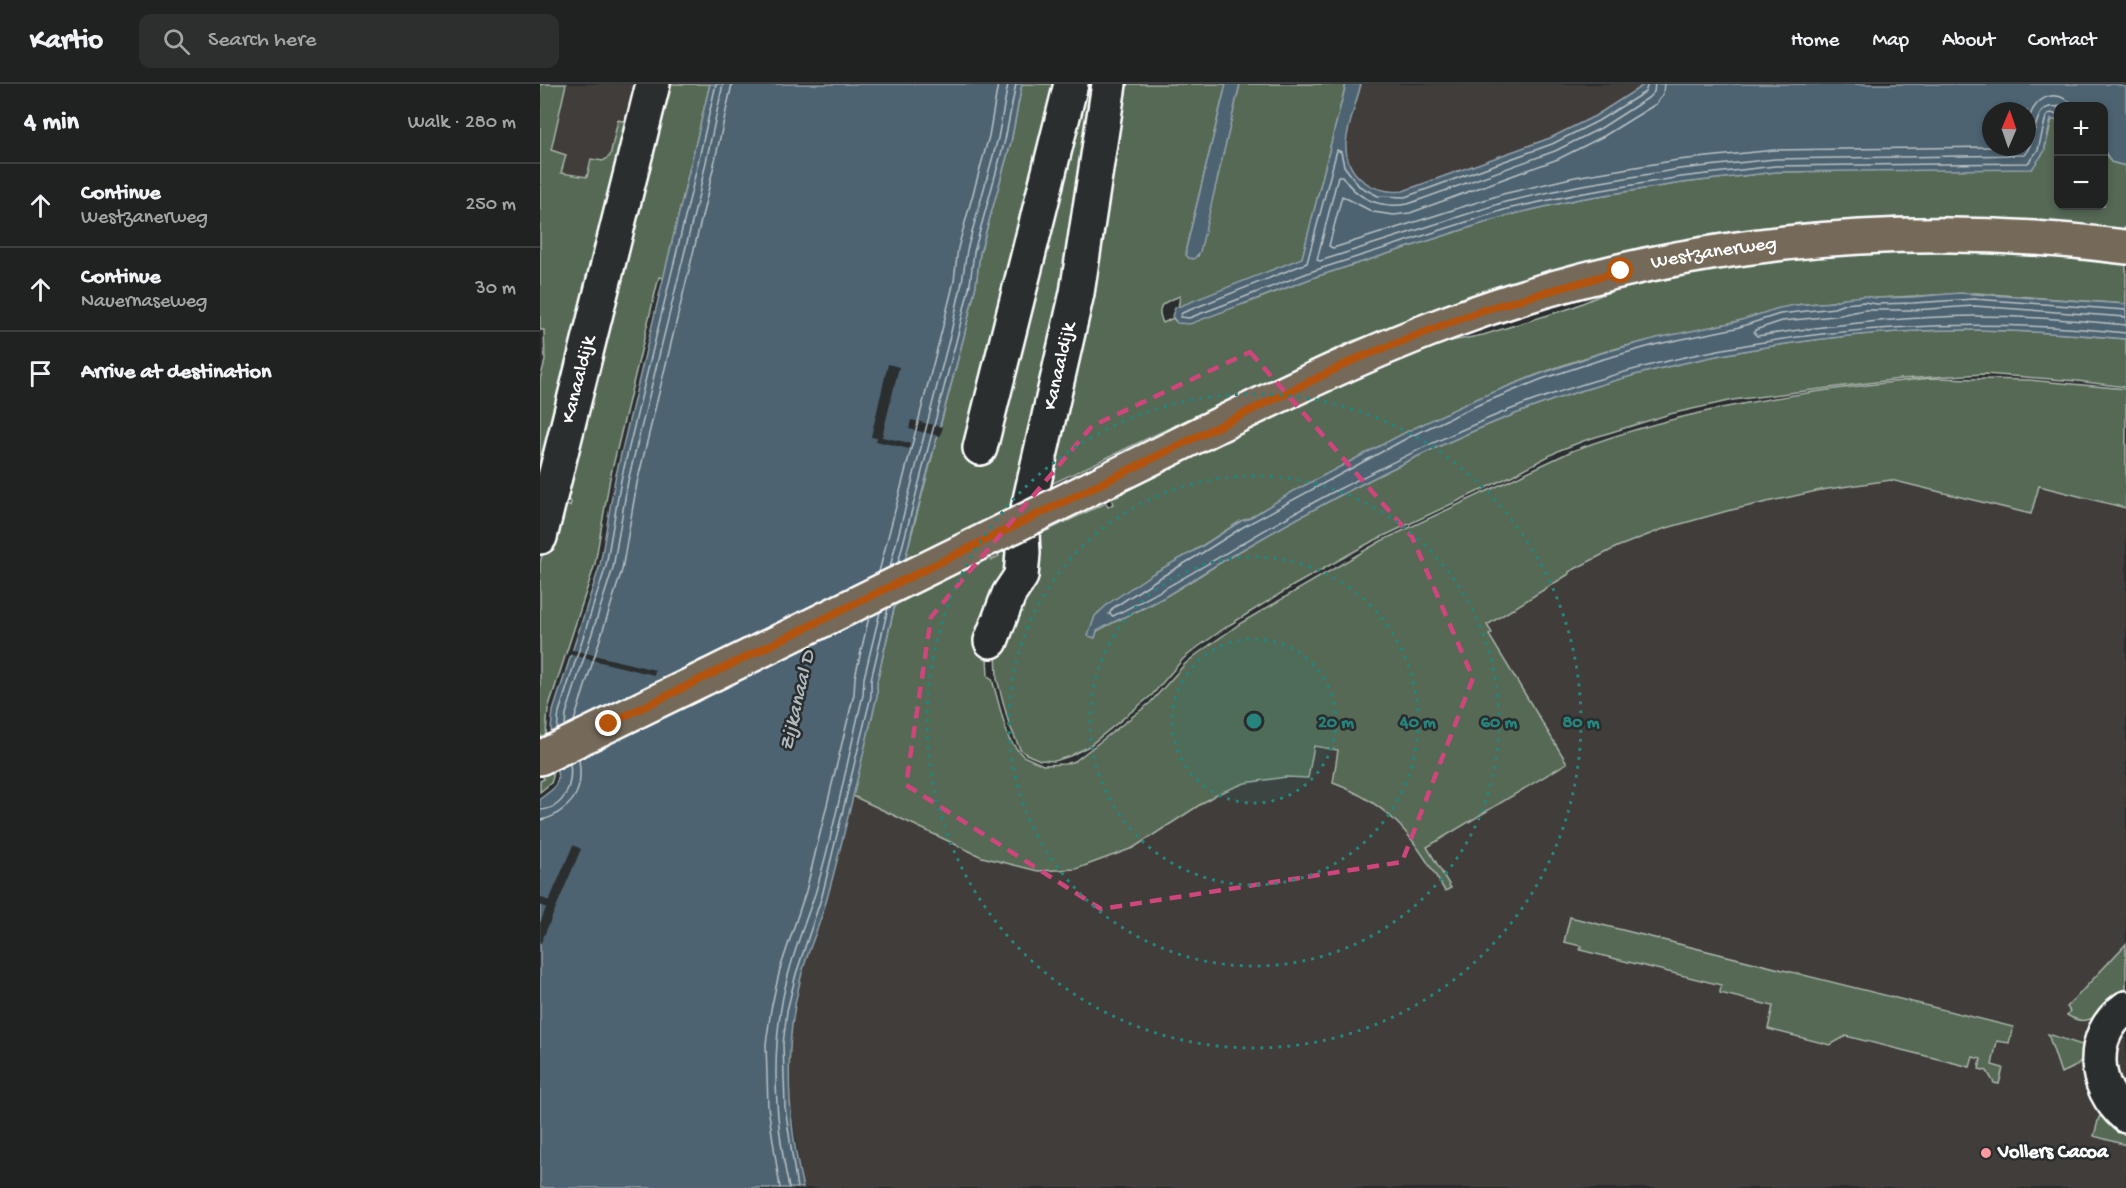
<!DOCTYPE html>
<html lang="en">
<head>
<meta charset="utf-8">
<style>
	:root { --surface:#202222; --page:#2d2f2f; --text:#f1f3f6; --muted:#a2a4a5; --line:#3d3f40 }
	body { margin:0; font-family:"Gochi Hand",sans-serif; background:var(--page); color:var(--text) }
	.controls { position:absolute; right:18px; top:18px; display:grid; overflow:hidden; border-radius:12px; box-shadow:0 3px 9px #0003 }
	.controls button { width:54px; height:54px; display:grid; place-items:center; padding:0; border:0; border-bottom:2px solid var(--line); background:var(--surface); color:var(--text); font:30px sans-serif }
	.compass { position:absolute; left:1442px; top:18px; width:54px; height:54px; border-radius:50%; background:var(--surface); box-shadow:0 3px 9px #0003; rotate:2deg }
	.stop { position:absolute; width:18px; height:18px; margin:-14px; border:4px solid #b45309; border-radius:50%; background:#fff }
	.stop.end { background:#b45309; border-color:#fff; box-shadow:0 2px 6px #0008 }
	.list { margin:0; padding:0; list-style:none }
	h2 { display:flex; justify-content:space-between; align-items:center; height:78px; margin:0; padding:0 24px; font-size:26px }
	h2 small { font-size:20px; font-weight:400; color:var(--muted) }
	.list li { display:grid; grid-template-columns:39px 1fr auto; gap:18px; align-items:center; box-sizing:border-box; height:84px; padding:0 24px; border-top:2px solid var(--line) }
	.list b { display:block; font-size:22px; white-space:nowrap }
	.list p { margin:0; font-size:20px; white-space:nowrap; color:var(--muted) }
	.list em { font-size:20px; font-style:normal; color:var(--muted) }
	.icon { flex:none; width:33px; height:33px; fill:none; stroke:currentColor; stroke-width:2; stroke-linecap:round; stroke-linejoin:round }
	.map { position:relative; flex:none; width:1586px; height:1104px; overflow:hidden }
	header { display:flex; align-items:center; gap:36px; box-sizing:border-box; height:84px; padding:0 30px; background:var(--surface); border-bottom:2px solid var(--line) }
	header strong { font-size:28px }
	nav { display:flex; gap:33px; margin-inline-start:auto; font-size:21px }
	.search { width:420px; height:54px; background:var(--page); display:flex; align-items:center; gap:15px; box-sizing:border-box; padding:0 21px; border-radius:12px; color:var(--muted); font-size:22px }
	main { display:flex }
	aside { flex:1; background:var(--surface) }
	.map>svg:first-child { display:block }
	.built { fill:#3f3e3a }
	.green { fill:#546954; stroke:#aab4aa; stroke-width:1.5 }
	.water { fill:#4d6371; stroke:#94a1aa; stroke-width:1.5; fill-rule:evenodd }
	.pier { fill:#2a2d2e }
	.lines { fill:none; stroke-linecap:round; stroke-linejoin:round }
	.shore { stroke:#b8c1c6; stroke-width:1.5 }
	.street-casing { stroke:#fff; stroke-width:38 }
	.primary-casing { stroke:#fff; stroke-width:38 }
	.street { stroke:#2a2d2e; stroke-width:33 }
	.primary { stroke:#746a5a; stroke-width:33 }
	.primary-bridge-casing { stroke:#fff; stroke-width:38; stroke-linecap:butt }
	.primary-bridge { stroke:#746a5a; stroke-width:33 }
	.route { stroke:#b45309; stroke-width:8 }
	.marked { fill:none; stroke:#ce467c; stroke-width:4.5; stroke-dasharray:12 8; stroke-linejoin:round }
	.ring { fill:none; stroke:#27847c; stroke-width:3; stroke-dasharray:3 6 }
	.poi-dot { fill:#ff9aa2; stroke:#2a2d2e; stroke-width:2 }
	.labels { text-anchor:middle; dominant-baseline:central; stroke-width:5; stroke-linejoin:round; paint-order:stroke }
	.street-label { font-size:20px; fill:#fff; stroke:#2a2d2e }
	.poi-label { font-size:20px; font-weight:bold; fill:#fff; stroke:#2a2d2e; text-anchor:start }
	.water-label { font-size:21px; font-style:italic; fill:#afb9bf; stroke:#2a2d2e }
	.centre { fill:#27847c; stroke:#2a2d2e; stroke-width:3 }
	.ring-label { font-size:18px; text-anchor:middle; font-weight:bold; fill:#27847c; stroke:#2a2d2e; stroke-width:5; stroke-linejoin:round; paint-order:stroke }
</style>
</head>
<body>
<header>
<strong>Kartio</strong>
<div class="search"><svg class="icon" aria-label="search" viewBox="0 0 24 24"><circle cx="10" cy="10" r="6"/><path d="M15 15l6 6"/></svg>Search here</div>
<nav><a>Home</a><a>Map</a><a>About</a><a>Contact</a></nav>
</header>
<main>
<aside>
<h2>4 min<small>Walk · 280 m</small></h2>
<ul class="list">
<li><svg class="icon" aria-label="ahead" viewBox="0 0 24 24"><path d="M12 20V5M6 11l6-6 6 6"/></svg><div><b>Continue</b><p>Westzanerweg</p></div><em>250 m</em></li>
<li><svg class="icon" aria-label="ahead" viewBox="0 0 24 24"><path d="M12 20V5M6 11l6-6 6 6"/></svg><div><b>Continue</b><p>Nauernaseweg</p></div><em>30 m</em></li>
<li><svg class="icon" aria-label="arrive" viewBox="0 0 24 24"><path d="M6 21V4h12l-3 4 3 4H6"/></svg><div><b>Arrive at destination</b></div></li>
</ul>
</aside>
<div class="map">
<svg width="1586" height="1104" viewBox="0 0 1586 1104">
	<rect width="100%" height="100%" fill="#2a2d2e"/>
	<filter id="ink" filterUnits="userSpaceOnUse"><feTurbulence type="fractalNoise" baseFrequency=".0167" numOctaves="2"/><feDisplacementMap in="SourceGraphic" scale="12" xChannelSelector="R" yChannelSelector="G"/><feConvolveMatrix kernelMatrix="1 2 1 2 8 2 1 2 1" color-interpolation-filters="sRGB"/></filter>
	<g filter="url(#ink)">
		<!-- built -->
		<g class="built">
			<path d="M 0,0 L 93,0 L 55,180 L 0,171 Z"/>
			<path d="M 816,0 L 1105,0 L 1055,32 L 1010,54 L 871,105 L 789,110 Z"/>
			<path d="M 1351,396 L 1491,430 L 1498,402 L 1586,424 L 1586,1104 L 263,1104 L 251,1022 L 249,959 L 261,892 L 287,814 L 313,712 L 442,773 L 593,764 L 708,690 L 754,629 L 1077,463 L 1123,445 L 1187,427 L 1281,406 Z"/>
		</g>
		<!-- green -->
		<g class="green">
			<path d="M 0,0 L 26,0 L 11,66 L 26,71 L 21,89 L 47,93 L 51,75 L 63,77 L 70,72 L 78,36 L 97,41 L 0,428 L 0,295 L 5,277 L 4,246 L 0,246 Z"/>
			<path d="M 123,0 L 170,0 L 125,188 L 124,194 L 119,193 L 70,394 L 55,480 L 8,625 L 6,651 L 13,693 L 11,699 L 0,708 L 0,697 L 4,695 L 0,687 L 0,479 L 15,419 L 30,422 L 31,418 L 26,415 Z"/>
			<path d="M 482,0 L 562,0 L 482,421 L 364,479 L 424,252 L 436,201 L 440,169 L 471,58 Z"/>
			<path d="M 575,0 L 686,0 L 646,165 L 658,172 L 700,0 L 806,0 L 762,175 L 638,224 L 640,212 C 626,218 614,219 623,239 L 633,234 L 635,237 L 707,219 L 775,193 L 969,131 L 1039,115 L 1142,99 L 1236,88 L 1295,87 L 1504,68 L 1512,35 L 1518,37 L 1518,122 L 1564,122 L 1564,66 L 1571,78 L 1586,82 L 1586,146 L 1455,134 L 1362,133 L 1248,141 L 1101,163 L 812,257 L 499,406 Z"/>
			<path d="M 1360,167 L 1490,169 L 1586,179 L 1586,220 L 1435,209 L 1337,214 C 1316,211 1310,216 1292,218 C 1280,220 1268,219 1256,221 C 1235,225 1215,233 1194,238 C 1149,249 1102,256 1057,270 C 963,299 873,343 787,391 C 761,405 734,418 708,435 L 701,437 C 686,446 672,456 657,465 C 624,486 589,503 558,529 L 555,553 L 557,547 C 578,535 600,527 621,515 C 649,499 677,480 705,464 C 797,411 892,361 991,324 C 1125,274 1295,244 1438,246 C 1487,247 1537,250 1586,255 L 1586,303 L 1537,297 L 1444,290 L 1360,295 L 1193,316 L 1130,330 L 1046,356 L 1020,366 L 973,391 L 831,458 L 751,503 L 691,540 L 658,563 L 643,575 L 612,611 L 549,662 L 530,672 L 515,677 L 500,676 L 486,670 L 480,665 L 469,640 L 457,595 L 456,564 L 495,496 L 499,481 L 489,455 L 566,419 L 568,423 L 573,420 L 571,415 L 579,412 L 578,410 L 641,376 L 804,298 L 896,260 L 943,251 L 1031,224 L 1075,205 L 1144,190 L 1248,175 Z"/>
			<path d="M 1392,294 L 1489,296 L 1586,305 L 1586,424 L 1499,402 L 1491,430 L 1351,396 L 1281,406 L 1187,427 L 1123,445 L 1077,463 L 1029,488 L 1029,490 L 947,541 L 952,549 L 949,551 L 1027,679 L 887,763 L 911,804 L 905,807 C 874,755 853,721 793,699 L 798,666 L 774,662 L 768,694 L 746,693 L 705,699 L 675,711 L 593,764 L 536,785 L 498,787 L 442,773 L 313,712 L 337,612 L 337,597 L 355,521 L 450,473 L 452,476 L 459,472 L 458,470 L 474,462 L 447,571 L 448,592 L 452,595 L 464,639 L 469,655 L 476,664 L 483,672 L 503,681 L 525,680 L 535,677 L 610,619 L 645,580 L 657,570 L 701,539 L 841,457 L 1032,367 C 1148,323 1270,306 1392,294 Z"/>
			<path d="M 1030,833 L 1473,943 L 1469,959 L 1457,957 L 1452,981 L 1463,984 L 1459,1000 L 1454,999 L 1447,987 L 1439,985 L 1441,975 L 1433,973 L 1430,983 L 1306,952 L 1290,961 L 1228,945 L 1233,922 L 1180,909 L 1181,901 L 1040,866 L 1041,862 L 1024,858 Z"/>
			<path d="M 1586,860 L 1586,905 C 1563,918 1556,949 1527,931 L 1530,927 L 1527,923 Z"/>
			<path d="M 1508,950 L 1542,961 C 1548,977 1535,984 1521,989 Z"/>
			<path d="M 1563,1032 L 1586,1050 L 1586,1061 L 1554,1052 L 1559,1033 Z"/>
		</g>
		<!-- water -->
		<g class="water">
			<path d="M 170,0 L 482,0 L 471,58 L 440,169 L 436,201 L 424,252 L 372,446 L 337,597 L 337,612 C 321,679 306,745 288,811 C 281,839 268,865 261,893 C 243,963 247,1034 263,1104 L 0,1104 L 0,715 L 14,704 L 18,695 L 11,645 L 13,627 L 60,481 L 75,395 Z"/>
			<path d="M 686,0 L 700,0 L 660,168 L 654,175 L 649,174 L 646,171 L 646,165 Z"/>
			<path d="M 806,0 L 821,0 C 817,17 807,44 806,60 C 805,93 834,110 863,107 L 1010,54 L 1055,32 L 1105,0 L 1575,0 L 1586,3 L 1586,82 L 1571,78 L 1564,66 L 1564,22 L 1518,22 L 1518,37 L 1511,35 L 1504,68 L 1492,85 L 1236,88 L 1142,99 L 1039,115 L 969,131 L 775,193 L 650,240 L 637,239 L 632,232 L 635,224 L 762,174 ZM 1451,27 L 1487,27 L 1487,63 L 1451,63 Z"/>
			<path d="M 1419,209 L 1586,220 L 1586,255 C 1537,250 1488,247 1438,246 C 1295,244 1125,274 991,324 C 892,361 797,411 705,464 C 677,480 649,498 621,515 C 600,526 578,535 557,547 L 555,554 L 548,552 L 555,532 L 569,519 L 612,490 L 659,464 L 701,437 L 708,435 L 752,408 L 868,347 L 936,315 L 1000,290 L 1058,270 L 1117,254 L 1195,238 L 1239,224 L 1255,221 L 1293,218 L 1303,214 L 1324,212 L 1337,214 L 1373,213 Z"/>
		</g>
		<!-- pier -->
		<g class="pier">
			<path d="M 348,280 L 359,283 L 342,353 L 370,359 L 369,365 L 336,357 L 337,354 L 331,353 Z"/>
			<path d="M 371,336 L 403,343 L 400,352 L 369,345 Z"/>
			<path d="M 29,565 L 115,586 L 114,591 L 28,570 Z"/>
			<path d="M 33,761 L 41,765 L 0,861 L 0,839 L 6,824 L 0,821 L 0,813 L 9,817 Z"/>
		</g>
		<g class="lines">
			<!-- shore -->
			<g class="shore">
				<path d="M 1108,0 L 1105,8 L 1058,37 L 1012,60 L 865,113 L 838,112 L 819,102 L 804,82 L 801,68 L 797,66 L 767,179 L 642,229 L 640,233 L 649,234 L 773,187 L 967,125 L 1038,110 L 1141,93 L 1235,82 L 1488,79 L 1498,66 L 1506,33 L 1511,29 L 1518,31"/>
				<path d="M 1115,0 L 1114,8 L 1108,14 L 1061,44 L 1015,67 L 868,120 C 840,125 817,115 802,92 L 798,92 L 777,176 L 780,177 L 965,118 L 1037,102 L 1140,85 L 1235,75 L 1484,71 C 1498,58 1491,17 1518,23"/>
				<path d="M 1124,0 L 1123,10 L 1116,20 L 1064,52 L 1018,75 L 870,129 L 854,131 L 833,128 L 802,112 L 789,162 L 793,164 L 963,110 L 1035,93 L 1138,76 L 1235,66 L 1451,63"/>
				<path d="M 1487,41 C 1493,15 1513,1 1535,22"/>
				<path d="M 1586,226 L 1434,215 L 1373,219 L 1337,220 L 1324,218 L 1305,220 L 1294,224 L 1240,230 L 1196,244 L 1118,260 L 1060,276 L 1002,295 L 938,321 L 871,352 L 703,443 L 662,469 L 616,496 L 573,524 L 569,530 L 573,532 C 651,494 722,444 799,405 C 861,374 925,342 990,318 C 1180,249 1386,228 1586,249"/>
				<path d="M 1586,233 L 1434,222 L 1373,226 L 1324,226 L 1295,232 L 1242,237 L 1215,246 L 1214,249 L 1217,252 C 1289,241 1362,233 1435,232 C 1486,232 1536,236 1586,241"/>
				<path d="M 358,479 L 418,250 L 430,200 L 434,168 L 465,56 L 476,0"/>
				<path d="M 350,483 L 411,248 L 422,198 L 427,166 L 458,54 L 468,0"/>
				<path d="M 339,488 L 402,246 L 414,197 L 418,164 L 449,52 L 458,0"/>
				<path d="M 34,637 L 82,486 L 97,399 L 167,112 L 192,0"/>
				<path d="M 25,642 L 26,630 L 73,484 L 88,397 L 159,110 L 183,0"/>
				<path d="M 17,646 L 19,628 L 66,482 L 81,396 L 151,109 L 176,0"/>
				<path d="M 0,726 C 25,725 33,700 30,679"/>
				<path d="M 0,736 C 9,735 15,732 22,726 C 40,713 42,697 39,675"/>
				<path d="M 240,1104 L 228,1023 L 226,960 L 231,925 L 240,885 L 266,807 L 314,610 L 315,593 L 329,533"/>
				<path d="M 249,1104 C 234,1033 229,959 249,888 C 256,861 266,836 275,810 C 295,745 307,677 323,611 L 324,594 L 340,528"/>
				<path d="M 257,1104 L 245,1023 L 243,960 L 247,927 L 256,890 L 282,812 L 331,612 L 331,596 L 348,524"/>
			</g>
			<!-- street casing -->
			<g class="street-casing">
				<g id="street">
					<path d="M 440,364 L 531,0"/>
					<path id="s1" d="M 0,453 L 113,0"/>
					<path id="s2" d="M 451,557 L 469,510 L 481,492 L 483,469 L 482,451 L 537,209 L 569,0"/>
					<path d="M 1586,924 C 1548,951 1552,1003 1586,1032"/>
				</g>
			</g>
			<!-- primary casing -->
			<g class="primary-casing">
				<g id="primary">
					<path id="s3" d="M 559,400 C 674,344 787,284 907,239 C 1122,158 1358,133 1586,163"/>
					<path d="M 0,674 L 167,593"/>
				</g>
			</g>
			<!-- street -->
			<use href="#street" class="street"/>
			<!-- primary -->
			<use href="#primary" class="primary"/>
			<!-- primary-bridge casing -->
			<g class="primary-bridge-casing">
				<path id="primary-bridge" d="M 167,593 L 559,400"/>
			</g>
			<!-- primary-bridge -->
			<use href="#primary-bridge" class="primary-bridge"/>
		</g>
	</g>
	<g class="lines" filter="url(#ink)">
		<!-- route -->
		<path class="route" d="M 69,640 L 816,275 L 943,226 L 1081,187"/>
	</g>
	<!-- marked area -->
	<path class="marked" d="M 710,268 L 872,453 L 933,594 L 862,778 L 561,825 L 366,701 L 391,533 L 552,342 Z"/>
	<!-- distance rings -->
	<circle cx="714" cy="637" r="82" fill="#27847c" fill-opacity=".12"/>
	<g class="ring">
		<circle cx="714" cy="637" r="82"/>
		<circle cx="714" cy="637" r="164"/>
		<circle cx="714" cy="637" r="245"/>
		<circle cx="714" cy="637" r="327"/>
	</g>
	<!-- markers -->
	<circle class="poi-dot" cx="1446" cy="1069" r="6"/>
	<g class="labels">
		<!-- street labels -->
		<g class="street-label">
			<text stroke="none"><textPath href="#s3" startOffset="660">Westzanerweg</textPath></text>
			<text stroke="none"><textPath href="#s2" startOffset="286">Kanaaldijk</textPath></text>
			<text stroke="none"><textPath href="#s1" startOffset="162">Kanaaldijk</textPath></text>
		</g>
		<!-- poi labels -->
		<g class="poi-label">
			<text x="1458" y="1069">Vollers Cacoa</text>
		</g>
		<!-- water labels -->
		<g class="water-label">
			<text transform="translate(259 617) rotate(-77)">Zijkanaal D</text>
		</g>
	</g>
	<circle cx="714" cy="637" r="9" class="centre"/>
	<g class="ring-label">
		<text x="796" y="643">20 m</text>
		<text x="878" y="643">40 m</text>
		<text x="959" y="643">60 m</text>
		<text x="1041" y="643">80 m</text>
	</g>
</svg>
<div class="controls">
<button>+</button>
<button>−</button>
</div>
<svg class="compass" viewBox="-18 -18 36 36"><path d="M0-13l5 13h-10z" fill="#e53935"/><path d="M0 13l5-13h-10z" fill="#a2a4a5"/></svg>
<div class="stop" style="left:1081px;top:187px"></div>
<div class="stop end" style="left:69px;top:640px"></div>
</div>
</main>
</body>
</html>
